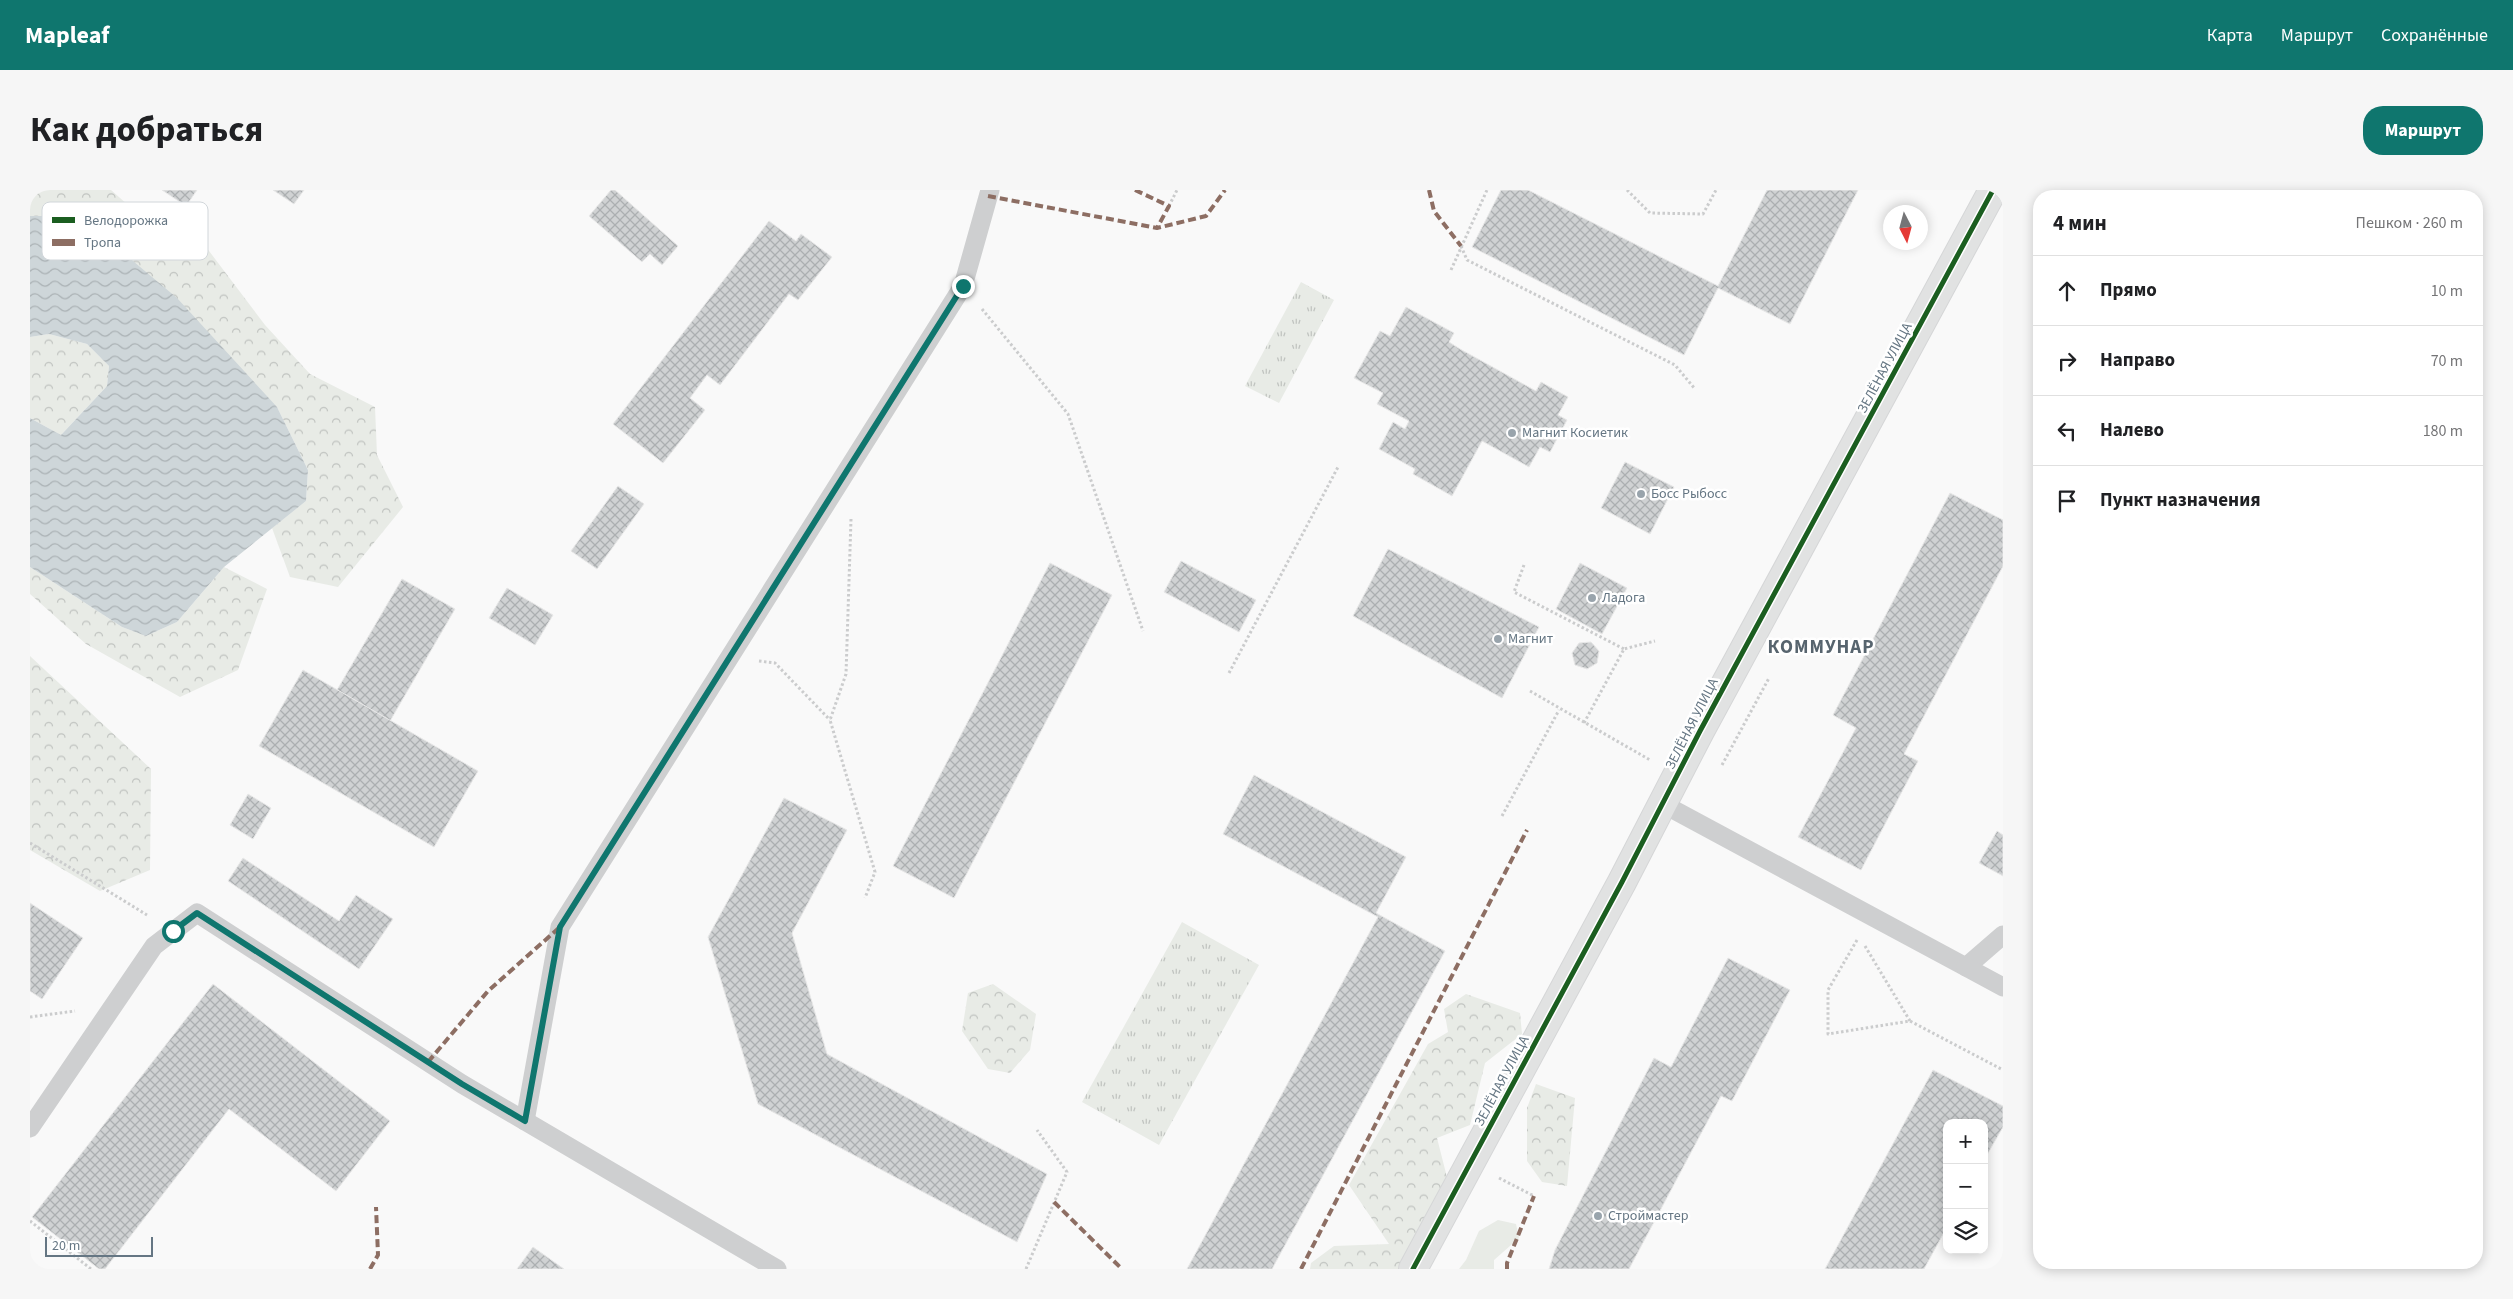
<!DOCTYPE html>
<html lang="ru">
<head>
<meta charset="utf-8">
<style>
	:root { --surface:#fff; --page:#f6f6f6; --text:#202124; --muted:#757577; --line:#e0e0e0; --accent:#0f766e }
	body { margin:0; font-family:"Source Sans 3",sans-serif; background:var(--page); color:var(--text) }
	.controls { position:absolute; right:15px; bottom:15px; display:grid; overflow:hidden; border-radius:10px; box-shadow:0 2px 12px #0003 }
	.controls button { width:45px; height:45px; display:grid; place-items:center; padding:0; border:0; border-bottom:1px solid var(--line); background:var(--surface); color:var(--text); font:25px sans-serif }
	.compass { position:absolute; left:1853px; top:15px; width:45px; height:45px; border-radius:50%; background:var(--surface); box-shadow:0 2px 12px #0003; rotate:174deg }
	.scale { position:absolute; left:15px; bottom:12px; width:108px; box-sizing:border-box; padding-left:5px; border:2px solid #657683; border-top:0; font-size:14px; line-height:18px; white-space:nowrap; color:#657683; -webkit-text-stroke:4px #fff; paint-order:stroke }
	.stop { position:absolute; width:15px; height:15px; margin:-11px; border:4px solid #0f766e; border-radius:50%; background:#fff }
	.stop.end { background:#0f766e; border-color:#fff; box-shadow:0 1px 5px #0008 }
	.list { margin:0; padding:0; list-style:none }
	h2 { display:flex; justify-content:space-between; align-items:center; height:65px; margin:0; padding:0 20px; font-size:21px }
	h2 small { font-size:16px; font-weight:400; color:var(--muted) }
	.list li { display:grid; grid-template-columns:32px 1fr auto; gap:15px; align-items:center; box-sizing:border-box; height:70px; padding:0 20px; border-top:1px solid var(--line) }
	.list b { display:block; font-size:19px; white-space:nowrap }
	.list em { font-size:16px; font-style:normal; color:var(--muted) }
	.icon { flex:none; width:28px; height:28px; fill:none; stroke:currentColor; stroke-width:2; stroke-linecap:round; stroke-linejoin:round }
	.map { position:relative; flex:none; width:1973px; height:1079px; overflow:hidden; border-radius:20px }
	header { display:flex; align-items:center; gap:30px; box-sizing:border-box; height:70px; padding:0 25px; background:var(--accent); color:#fff }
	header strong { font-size:24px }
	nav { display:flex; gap:28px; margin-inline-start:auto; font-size:18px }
	.intro { display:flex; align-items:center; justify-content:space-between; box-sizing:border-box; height:120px; padding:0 30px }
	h1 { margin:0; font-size:35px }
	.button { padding:12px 22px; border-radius:20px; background:var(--accent); color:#fff; font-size:18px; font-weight:700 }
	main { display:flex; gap:30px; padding:0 30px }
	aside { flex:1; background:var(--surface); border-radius:20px; box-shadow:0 2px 12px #0003 }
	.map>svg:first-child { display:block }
	.green { fill:#e8ebe6 }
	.forest { fill:url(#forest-crowns) }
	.park { fill:url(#park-tufts) }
	.water { fill:url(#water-waves) }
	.building { fill:url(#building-cross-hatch); stroke:#e8e8e8 }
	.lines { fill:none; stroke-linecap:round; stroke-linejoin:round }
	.secondary-casing { stroke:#d5d6d7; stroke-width:30 }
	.path { stroke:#cbcccd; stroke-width:3; stroke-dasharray:2.5 2.5; stroke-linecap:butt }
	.lane { stroke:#cecfd0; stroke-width:19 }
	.secondary { stroke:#e1e2e2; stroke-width:28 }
	.quiet { stroke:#8d6e63; stroke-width:4; stroke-dasharray:8 4; stroke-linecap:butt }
	.cycleway-casing { stroke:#fff; stroke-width:8 }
	.cycleway { stroke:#1b5e20; stroke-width:5 }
	.route { stroke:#0f766e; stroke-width:6 }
	.poi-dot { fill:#99a4ac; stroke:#fff; stroke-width:2 }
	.labels { text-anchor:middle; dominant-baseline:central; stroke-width:5; stroke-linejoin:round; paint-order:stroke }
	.street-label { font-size:14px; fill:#657683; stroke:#fff }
	.poi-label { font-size:14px; fill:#657683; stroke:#fff; text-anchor:start }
	.district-label { font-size:19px; font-weight:bold; letter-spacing:1px; fill:#57646e; stroke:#fff }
	.key { fill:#fff; stroke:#d1d6da; stroke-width:1 }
	.key-label { font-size:14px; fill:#657683 }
</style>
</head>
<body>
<header>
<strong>Mapleaf</strong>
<nav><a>Карта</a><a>Маршрут</a><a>Сохранённые</a></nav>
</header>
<div class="intro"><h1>Как добраться</h1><a class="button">Маршрут</a></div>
<main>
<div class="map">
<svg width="1973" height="1079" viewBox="0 0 1973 1079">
	<defs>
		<pattern id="forest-crowns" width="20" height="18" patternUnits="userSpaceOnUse" patternTransform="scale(1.25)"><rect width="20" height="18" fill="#e8ebe6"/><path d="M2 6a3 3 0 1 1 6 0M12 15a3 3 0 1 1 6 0" fill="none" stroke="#c0c3c0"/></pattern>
		<pattern id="park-tufts" width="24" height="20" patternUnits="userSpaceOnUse" patternTransform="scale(1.25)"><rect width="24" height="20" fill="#e8ebe6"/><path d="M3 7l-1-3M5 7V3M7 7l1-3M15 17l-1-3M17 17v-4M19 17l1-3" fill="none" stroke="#c0c3c0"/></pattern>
		<pattern id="water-waves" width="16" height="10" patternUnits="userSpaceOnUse" patternTransform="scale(1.25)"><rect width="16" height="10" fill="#ced6d9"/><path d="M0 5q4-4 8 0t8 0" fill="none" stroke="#abb2b5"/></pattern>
		<pattern id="building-cross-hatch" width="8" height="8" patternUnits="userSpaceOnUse" patternTransform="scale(1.25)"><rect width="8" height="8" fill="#d0d2d3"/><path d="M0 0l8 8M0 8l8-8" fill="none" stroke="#acafb1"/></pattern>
	</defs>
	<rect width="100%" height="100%" fill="#f9f9f9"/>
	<!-- green -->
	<path class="green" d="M 1468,1030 L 1486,1034 L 1489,1048 L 1464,1070 L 1464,1079 L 1429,1079 L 1436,1070 L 1449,1041 Z"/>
	<!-- forest -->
	<g class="forest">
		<path d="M 0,0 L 81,0 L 98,15 L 173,53 L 235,135 L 280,184 L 345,217 L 347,265 L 373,317 L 308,397 L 260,387 L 242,338 L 276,311 L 278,280 L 247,217 L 23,26 L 0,26 Z"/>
		<path d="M 19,144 L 57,154 L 79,176 L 77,196 L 31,245 L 0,228 L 0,147 Z"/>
		<path d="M 0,377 L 92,437 L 116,446 L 147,432 L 194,377 L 237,399 L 208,480 L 150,507 L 56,454 L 0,404 Z"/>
		<path d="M 0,466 L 121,579 L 120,680 L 70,701 L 0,660 Z"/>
		<path d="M 963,794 L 1006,824 L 1000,860 L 980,883 L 958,879 L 932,841 L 938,803 Z"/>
		<path d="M 1436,804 L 1490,823 L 1492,844 L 1455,873 L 1440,935 L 1407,948 L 1420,999 L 1372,1079 L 1280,1079 L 1281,1073 L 1304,1056 L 1359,1054 L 1319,995 L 1398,854 L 1418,842 L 1414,819 Z"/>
		<path d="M 1506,894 L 1545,908 L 1537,996 L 1512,992 L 1497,971 L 1497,918 Z"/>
	</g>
	<!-- park -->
	<g class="park">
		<path d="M 1271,92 L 1304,110 L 1249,213 L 1215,196 Z"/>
		<path d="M 1152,732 L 1229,775 L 1129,955 L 1052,912 Z"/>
	</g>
	<!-- water -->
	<path class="water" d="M 0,26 L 23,26 L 84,55 L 147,108 L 247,217 L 278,280 L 276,311 L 194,377 L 147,432 L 116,446 L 92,437 L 0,377 L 0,228 L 31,245 L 77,196 L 79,176 L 57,154 L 19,144 L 0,147 Z"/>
	<!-- building -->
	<g class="building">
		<path d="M 132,0 L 167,0 L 156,16 Z"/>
		<path d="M 243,0 L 274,0 L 264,14 Z"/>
		<path d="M 581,0 L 585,0 L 648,56 L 632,75 L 620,64 L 612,72 L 559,26 Z"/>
		<path d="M 1471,0 L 1498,0 L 1688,96 L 1737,0 L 1828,0 L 1760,134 L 1688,98 L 1654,165 L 1442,57 Z"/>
		<path d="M 739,31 L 766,51 L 771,44 L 802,67 L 768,110 L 759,104 L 690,195 L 677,185 L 660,208 L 675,220 L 633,273 L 583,234 Z"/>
		<path d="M 1376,117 L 1424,143 L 1419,152 L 1430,159 L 1506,201 L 1511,192 L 1538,207 L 1528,225 L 1537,230 L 1520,262 L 1510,257 L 1499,277 L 1452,251 L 1422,306 L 1383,284 L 1385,279 L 1349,259 L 1363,232 L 1375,239 L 1379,231 L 1347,214 L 1353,203 L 1324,188 L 1350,141 L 1360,146 Z"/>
		<path d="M 1595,272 L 1644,297 L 1620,344 L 1571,318 Z"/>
		<path d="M 588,296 L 614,314 L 567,379 L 541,361 Z"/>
		<path d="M 1920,303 L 1973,330 L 1973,376 L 1874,564 L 1888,571 L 1831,680 L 1768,647 L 1826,538 L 1803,525 Z"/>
		<path d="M 1358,359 L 1509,437 L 1472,508 L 1323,426 Z"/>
		<path d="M 1151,371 L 1226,410 L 1209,442 L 1134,402 Z"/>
		<path d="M 1020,373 L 1082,405 L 924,708 L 863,676 Z"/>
		<path d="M 1550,373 L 1597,398 L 1572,444 L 1526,419 Z"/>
		<path d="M 372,389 L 425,419 L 360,531 L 307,500 Z"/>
		<path d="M 477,398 L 523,425 L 505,455 L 459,428 Z"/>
		<path d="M 1561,452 L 1569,461 L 1567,473 L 1557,479 L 1545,475 L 1542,463 L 1549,453 Z"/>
		<path d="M 273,480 L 448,581 L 404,657 L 229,556 Z"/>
		<path d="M 1224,585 L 1376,667 L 1346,723 L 1415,761 L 1242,1079 L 1157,1079 L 1348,727 L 1193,644 Z"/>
		<path d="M 218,604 L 241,618 L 223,649 L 200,635 Z"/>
		<path d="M 754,608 L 817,640 L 762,743 L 797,864 L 1017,984 L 987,1052 L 728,914 L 678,747 Z"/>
		<path d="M 1967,641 L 1973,645 L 1973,686 L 1949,673 Z"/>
		<path d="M 213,668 L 309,731 L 326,705 L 363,729 L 329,779 L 198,691 Z"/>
		<path d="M 0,713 L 53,748 L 12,809 L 0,801 Z"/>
		<path d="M 1698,768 L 1760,800 L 1702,911 L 1691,906 L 1599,1079 L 1519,1079 L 1525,1060 L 1624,868 L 1641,877 Z"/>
		<path d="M 183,794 L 360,931 L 306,1001 L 199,919 L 75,1079 L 69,1079 L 2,1027 Z"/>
		<path d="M 1903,880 L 1973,916 L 1973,937 L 1954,970 L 1954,933 L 1917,933 L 1917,1037 L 1894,1079 L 1795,1079 Z"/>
		<path d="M 503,1057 L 534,1079 L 487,1079 Z"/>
	</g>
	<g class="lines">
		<!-- secondary casing -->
		<g class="secondary-casing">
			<path id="secondary" d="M 1383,1079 L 1592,692 L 1670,541 L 1963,0"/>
		</g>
		<!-- path -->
		<g class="path">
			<path d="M 1597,0 L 1620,23 L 1673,24 L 1686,0"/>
			<path d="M 1139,16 L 1147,0"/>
			<path d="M 1431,56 L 1437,70 L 1645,175 L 1665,199"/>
			<path d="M 1421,80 L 1457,0"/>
			<path d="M 952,119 L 1038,224 L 1113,441"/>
			<path d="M 821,329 L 816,484 L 800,530 L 845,682 L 835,708"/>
			<path d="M 1494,375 L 1484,402 L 1594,459"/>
			<path d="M 729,471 L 745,473 L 800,530"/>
			<path d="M 1199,483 L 1308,277"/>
			<path d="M 1500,501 L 1620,570"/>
			<path d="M 1554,533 L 1594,459 L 1625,451"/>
			<path d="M 1692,575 L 1739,488"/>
			<path d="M 1472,626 L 1529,520"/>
			<path d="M 0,653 L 117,725"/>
			<path d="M 1827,750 L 1798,800 L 1798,844 L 1880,831 L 1973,880"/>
			<path d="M 1835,756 L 1880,831"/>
			<path d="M 0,827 L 45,821"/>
			<path d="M 1469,988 L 1504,1006"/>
			<path d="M 0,1031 L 61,1079"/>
			<path d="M 996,1079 L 1037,982 L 1007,940"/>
		</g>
		<!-- lane -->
		<g class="lane">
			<path d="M 1633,614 L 1936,777 L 1973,745"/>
			<path d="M 1936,777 L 1973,797"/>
			<path d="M 495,931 L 530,737 L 933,96 L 960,0"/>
			<path d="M 0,938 L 124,756 L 167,723 L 432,894 L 747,1079"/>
		</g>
		<!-- secondary -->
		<use href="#secondary" class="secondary"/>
		<!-- quiet -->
		<g class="quiet">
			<path d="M 1105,0 L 1139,16 L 1127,38"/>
			<path d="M 1399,0 L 1404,21 L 1431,56"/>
			<path d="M 958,6 L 1127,38 L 1176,26 L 1195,0"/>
			<path d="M 398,872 L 458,801 L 530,737"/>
			<path d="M 1024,1012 L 1092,1079"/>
			<path d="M 340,1079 L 348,1065 L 346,1017"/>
			<path d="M 1271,1079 L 1497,640"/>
			<path d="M 1477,1079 L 1477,1073 L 1504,1006"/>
		</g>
		<!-- cycleway casing -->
		<g class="cycleway-casing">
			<path id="cycleway" d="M 1383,1079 L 1592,692 L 1670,541 L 1963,0"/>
		</g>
		<!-- cycleway -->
		<use href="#cycleway" class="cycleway"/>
	</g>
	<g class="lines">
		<!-- route -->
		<path class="route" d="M 143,741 L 167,723 L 432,894 L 495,931 L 530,737 L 933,96"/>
	</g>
	<!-- markers -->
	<g class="poi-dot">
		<circle cx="1482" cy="243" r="5"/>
		<circle cx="1611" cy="304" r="5"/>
		<circle cx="1562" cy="408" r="5"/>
		<circle cx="1468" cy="449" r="5"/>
		<circle cx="1568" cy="1026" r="5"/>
	</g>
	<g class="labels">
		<!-- street labels -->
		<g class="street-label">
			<text transform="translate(1855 178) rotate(-62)">ЗЕЛЁНАЯ УЛИЦА</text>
			<text transform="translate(1662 534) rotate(-63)">ЗЕЛЁНАЯ УЛИЦА</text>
			<text transform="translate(1472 891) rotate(-62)">ЗЕЛЁНАЯ УЛИЦА</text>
		</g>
		<!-- poi labels -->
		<g class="poi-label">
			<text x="1492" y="243">Магнит Косиетик</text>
			<text x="1621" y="304">Босс Рыбосс</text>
			<text x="1572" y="408">Ладога</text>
			<text x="1478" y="449">Магнит</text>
			<text x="1578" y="1026">Строймастер</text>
		</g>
		<!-- district labels -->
		<g class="district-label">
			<text x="1791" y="457">КОММУНАР</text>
		</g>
	</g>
	<!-- legend -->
	<rect x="12" y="12" width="166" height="58" rx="8" class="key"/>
	<rect x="22" y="27" width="23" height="6" fill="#1b5e20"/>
	<rect x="22" y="49" width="23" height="7" fill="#8d6e63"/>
	<g class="key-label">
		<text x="54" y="35">Велодорожка</text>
		<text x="54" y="57">Тропа</text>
	</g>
</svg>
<div class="controls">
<button>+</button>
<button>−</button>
<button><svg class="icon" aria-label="layers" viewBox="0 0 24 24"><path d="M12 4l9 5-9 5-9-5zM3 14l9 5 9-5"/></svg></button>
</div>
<svg class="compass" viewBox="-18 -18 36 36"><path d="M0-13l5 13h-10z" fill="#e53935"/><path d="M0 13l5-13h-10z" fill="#757577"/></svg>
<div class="scale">20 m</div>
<div class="stop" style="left:143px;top:741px"></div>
<div class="stop end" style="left:933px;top:96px"></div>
</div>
<aside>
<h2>4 мин<small>Пешком · 260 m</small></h2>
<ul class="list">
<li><svg class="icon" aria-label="ahead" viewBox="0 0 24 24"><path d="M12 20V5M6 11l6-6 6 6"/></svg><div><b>Прямо</b></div><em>10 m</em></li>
<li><svg class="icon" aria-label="right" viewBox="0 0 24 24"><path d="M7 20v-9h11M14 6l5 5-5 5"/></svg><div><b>Направо</b></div><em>70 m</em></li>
<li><svg class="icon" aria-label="left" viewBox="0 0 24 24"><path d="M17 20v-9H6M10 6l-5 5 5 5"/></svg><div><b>Налево</b></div><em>180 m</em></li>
<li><svg class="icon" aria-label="arrive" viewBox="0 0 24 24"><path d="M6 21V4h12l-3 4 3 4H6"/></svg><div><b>Пункт назначения</b></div></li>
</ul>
</aside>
</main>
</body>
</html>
